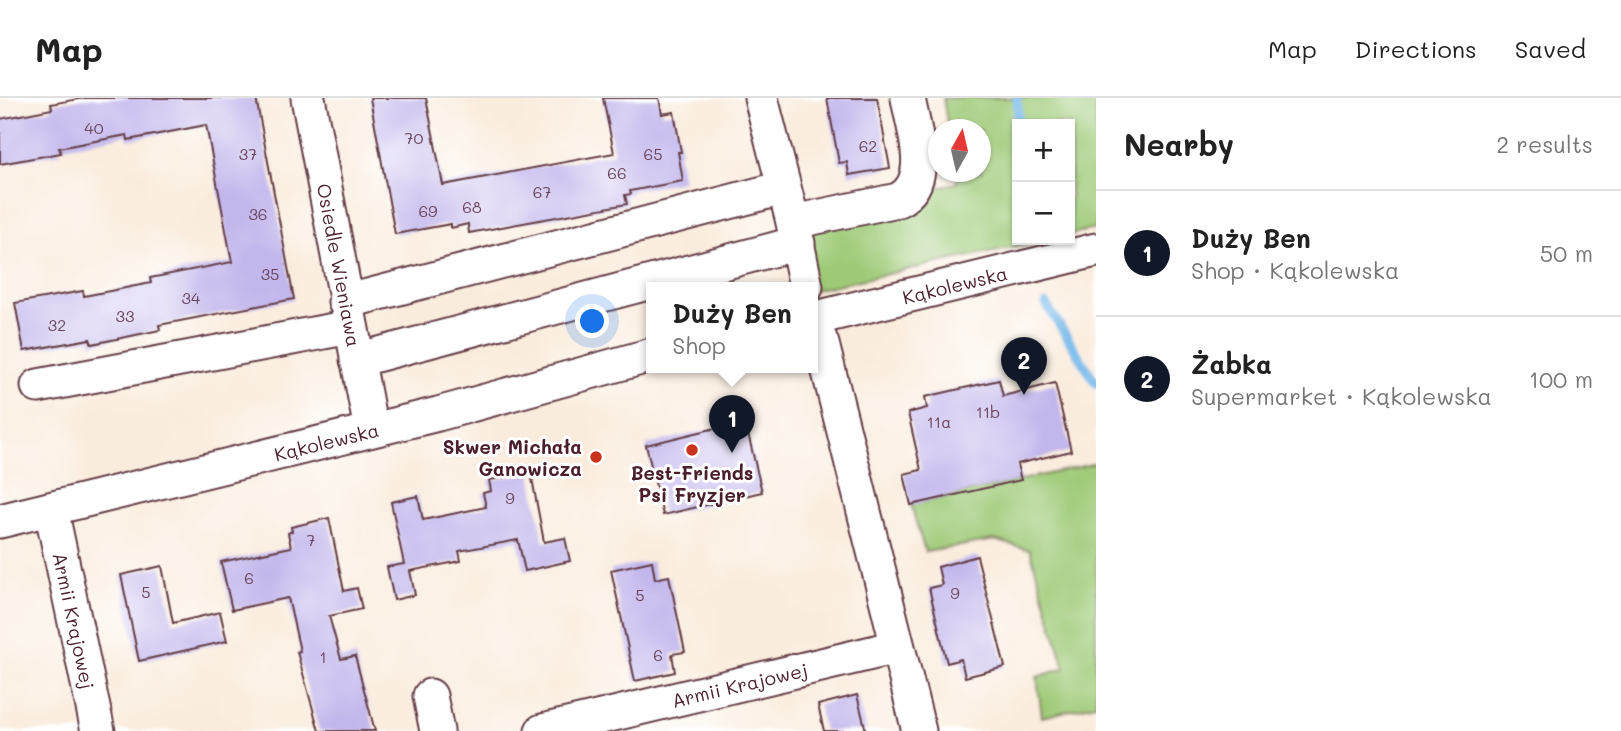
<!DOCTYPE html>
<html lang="en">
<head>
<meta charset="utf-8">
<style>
	:root { --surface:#fff; --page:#f6f6f6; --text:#222; --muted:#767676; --line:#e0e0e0; --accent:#111827 }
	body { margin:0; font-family:Mali,sans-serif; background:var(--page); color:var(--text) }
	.controls { position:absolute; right:21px; top:21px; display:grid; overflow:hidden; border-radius:0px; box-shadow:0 2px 5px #0004 }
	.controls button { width:63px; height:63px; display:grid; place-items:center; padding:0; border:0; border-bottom:2px solid var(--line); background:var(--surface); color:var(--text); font:35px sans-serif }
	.compass { position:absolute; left:928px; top:21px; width:63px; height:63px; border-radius:50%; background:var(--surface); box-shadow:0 2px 5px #0004; rotate:8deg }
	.you { position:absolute; left:593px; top:224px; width:24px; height:24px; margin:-18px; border:5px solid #fff; border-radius:50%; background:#1a73e8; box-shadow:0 0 0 10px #1a73e833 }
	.badge { display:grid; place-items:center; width:46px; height:46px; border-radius:50%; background:var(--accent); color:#fff; font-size:23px; font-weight:700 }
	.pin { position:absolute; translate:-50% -58px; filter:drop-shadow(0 2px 4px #0008) }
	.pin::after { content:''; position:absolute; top:37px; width:24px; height:21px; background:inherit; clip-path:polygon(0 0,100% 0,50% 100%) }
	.popup { position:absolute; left:646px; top:184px; width:172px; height:91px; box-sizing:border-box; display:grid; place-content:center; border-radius:0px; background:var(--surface); filter:drop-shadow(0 2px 5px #0005); font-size:23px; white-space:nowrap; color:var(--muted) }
	.popup b { font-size:26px; color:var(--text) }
	.popup::after { content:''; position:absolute; left:50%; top:100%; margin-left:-14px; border:14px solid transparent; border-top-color:var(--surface) }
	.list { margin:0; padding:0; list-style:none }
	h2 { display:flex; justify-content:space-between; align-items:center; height:91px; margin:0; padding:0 28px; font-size:30px }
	h2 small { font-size:23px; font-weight:400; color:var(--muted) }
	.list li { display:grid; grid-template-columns:46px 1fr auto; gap:21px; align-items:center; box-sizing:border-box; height:126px; padding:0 28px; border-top:2px solid var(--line) }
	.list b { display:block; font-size:26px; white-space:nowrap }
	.list p { margin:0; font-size:23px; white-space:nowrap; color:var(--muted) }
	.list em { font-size:23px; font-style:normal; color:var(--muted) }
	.map { position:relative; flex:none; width:1096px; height:633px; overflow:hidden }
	header { display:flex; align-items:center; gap:42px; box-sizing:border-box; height:98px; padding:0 35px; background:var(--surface); border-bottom:2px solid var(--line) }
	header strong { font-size:33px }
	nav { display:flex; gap:38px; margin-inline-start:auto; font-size:24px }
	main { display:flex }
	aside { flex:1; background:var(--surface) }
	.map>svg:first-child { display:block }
	.green { fill:#9eca77; stroke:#747451; stroke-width:2 }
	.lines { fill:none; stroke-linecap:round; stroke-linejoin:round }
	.stream { stroke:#74b8ea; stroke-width:9 }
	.building { fill:#c2b6ec }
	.minor-casing { stroke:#643e46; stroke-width:37 }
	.minor { stroke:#fff; stroke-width:33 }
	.poi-dot { fill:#c8321e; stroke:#fff; stroke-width:2.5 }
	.labels { text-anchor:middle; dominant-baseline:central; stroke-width:6; stroke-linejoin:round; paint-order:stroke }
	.number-label { font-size:16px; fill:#68455b }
	.street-label { font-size:19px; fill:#4a1f2b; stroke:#fff }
	.poi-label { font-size:19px; font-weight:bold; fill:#4a1f2b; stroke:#fff; text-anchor:end }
</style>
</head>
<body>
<header>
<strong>Map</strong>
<nav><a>Map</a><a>Directions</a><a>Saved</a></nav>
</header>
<main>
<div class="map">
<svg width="1096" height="633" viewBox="0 0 1096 633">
	<rect width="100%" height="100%" fill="#fff"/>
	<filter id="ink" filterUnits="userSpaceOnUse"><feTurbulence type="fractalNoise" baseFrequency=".0143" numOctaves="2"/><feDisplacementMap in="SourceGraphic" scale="14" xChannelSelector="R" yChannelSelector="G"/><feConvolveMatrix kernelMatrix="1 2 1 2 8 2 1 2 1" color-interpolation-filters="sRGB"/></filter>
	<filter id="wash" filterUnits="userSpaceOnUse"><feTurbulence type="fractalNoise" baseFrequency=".00686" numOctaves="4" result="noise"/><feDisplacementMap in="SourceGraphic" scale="28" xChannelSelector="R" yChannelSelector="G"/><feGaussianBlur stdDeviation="1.57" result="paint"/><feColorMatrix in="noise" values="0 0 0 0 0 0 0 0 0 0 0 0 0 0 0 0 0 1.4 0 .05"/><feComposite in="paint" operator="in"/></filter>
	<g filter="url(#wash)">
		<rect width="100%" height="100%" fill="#faecdd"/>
		<!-- green -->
		<g class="green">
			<path d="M 943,0 L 1096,0 L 1096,131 L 1070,136 L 1070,26 L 1017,26 L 1017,142 L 1045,142 L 813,192 L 793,124 L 957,85 L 956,74 L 981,74 L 981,32 L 948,31 Z"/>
			<path d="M 1096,365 L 1096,606 L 1042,619 L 1037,579 L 1065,570 L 1030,452 L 994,442 L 925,454 L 911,407 Z"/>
		</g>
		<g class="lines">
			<!-- stream -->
			<g class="stream">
				<path d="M 1017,0 L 1018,26"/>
				<path d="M 1046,206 L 1096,285"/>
			</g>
		</g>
		<g id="blocks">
			<!-- building -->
			<g class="building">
				<path d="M 84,0 L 256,0 L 294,201 L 159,227 L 160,232 L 92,246 L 90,241 L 24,253 L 15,205 L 83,193 L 84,198 L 151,185 L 150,180 L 232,164 L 206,27 L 128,42 L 127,37 L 59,50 L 61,55 L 0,66 L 0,21 L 52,11 L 51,6 Z"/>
				<path d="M 370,0 L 426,0 L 443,87 L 614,55 L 603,0 L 659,0 L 662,16 L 674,14 L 681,54 L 678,54 L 683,83 L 630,93 L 631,96 L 625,97 L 627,106 L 469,135 L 468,126 L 451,130 L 451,126 L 395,136 Z"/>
				<path d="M 827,0 L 877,0 L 890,70 L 849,77 L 847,64 L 839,65 Z"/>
				<path d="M 999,282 L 1003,298 L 1055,285 L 1071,353 L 1017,366 L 1021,382 L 911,407 L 904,376 L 921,372 L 908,315 L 927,310 L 925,299 Z"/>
				<path d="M 745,323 L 762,394 L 663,417 L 646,347 Z"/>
				<path d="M 531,375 L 544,444 L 565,440 L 570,463 L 525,473 L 518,442 L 459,453 L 461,463 L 410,473 L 415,497 L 394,502 L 387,469 L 404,466 L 391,404 L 418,398 L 423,422 L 486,409 L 483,395 L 491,393 L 489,382 Z"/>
				<path d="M 329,420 L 344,493 L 357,490 L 362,511 L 329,518 L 341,561 L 355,558 L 375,633 L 319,633 L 297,554 L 300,553 L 288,500 L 232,512 L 221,464 L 291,449 L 288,435 L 292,433 L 291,429 Z"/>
				<path d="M 977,458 L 1005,569 L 965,579 L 961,561 L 947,565 L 929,490 L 942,487 L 938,469 Z"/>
				<path d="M 652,463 L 655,481 L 669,478 L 685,554 L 672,556 L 675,574 L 635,583 L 611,472 Z"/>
				<path d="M 162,468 L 173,525 L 220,514 L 227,543 L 139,563 L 121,477 Z"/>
				<path d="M 857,597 L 866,633 L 824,633 L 818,607 Z"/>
			</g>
		</g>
	</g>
	<g filter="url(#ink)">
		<use href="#blocks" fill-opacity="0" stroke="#643e46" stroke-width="2"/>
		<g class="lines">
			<!-- minor casing -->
			<g class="minor-casing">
				<g id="minor">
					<path id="s1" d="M 308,0 L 371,332"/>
					<path d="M 761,0 L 793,124 L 806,189"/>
					<path d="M 793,124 L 898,102 C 934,84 913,31 908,0"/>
					<path d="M 345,204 L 783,90"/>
					<path id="s2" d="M 812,221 L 1096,152"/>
					<path d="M 812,222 L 822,246 L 919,633"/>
					<path d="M 357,262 L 798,145"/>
					<path d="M 38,288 L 350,229"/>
					<path id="s3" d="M 51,411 L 98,633"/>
					<path id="s4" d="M 0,423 L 438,316 L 652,257"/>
					<path d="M 430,598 L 437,633"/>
					<path id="s5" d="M 542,633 L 897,549"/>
				</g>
			</g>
			<!-- minor -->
			<use href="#minor" class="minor"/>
		</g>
	</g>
	<!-- markers -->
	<g class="poi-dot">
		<circle cx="692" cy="352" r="7"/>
		<circle cx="596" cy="359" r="7"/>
	</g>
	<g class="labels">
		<!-- number labels -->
		<g class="number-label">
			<text x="94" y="29">40</text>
			<text x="414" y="39">70</text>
			<text x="868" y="47">62</text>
			<text x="248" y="55">37</text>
			<text x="653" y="55">65</text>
			<text x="617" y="74">66</text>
			<text x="542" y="93">67</text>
			<text x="472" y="108">68</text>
			<text x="428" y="112">69</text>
			<text x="258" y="115">36</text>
			<text x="270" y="175">35</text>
			<text x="191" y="199">34</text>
			<text x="125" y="217">33</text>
			<text x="57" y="226">32</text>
			<text x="988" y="313">11b</text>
			<text x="939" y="323">11a</text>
			<text x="510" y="399">9</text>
			<text x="311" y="441">7</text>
			<text x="249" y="479">6</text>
			<text x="146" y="493">5</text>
			<text x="955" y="494">9</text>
			<text x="640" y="496">5</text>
			<text x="658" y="556">6</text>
			<text x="323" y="558">1</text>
		</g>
		<!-- street labels -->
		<g class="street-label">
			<text stroke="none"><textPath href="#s1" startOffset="170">Osiedle Wieniawa</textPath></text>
			<text stroke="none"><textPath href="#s2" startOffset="147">Kąkolewska</textPath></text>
			<text stroke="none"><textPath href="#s4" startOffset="336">Kąkolewska</textPath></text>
			<text stroke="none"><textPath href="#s3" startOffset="114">Armii Krajowej</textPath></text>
			<text stroke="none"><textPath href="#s5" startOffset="203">Armii Krajowej</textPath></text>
		</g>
		<!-- poi labels -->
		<g class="poi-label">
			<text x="582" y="348">Skwer Michała<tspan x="582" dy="22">Ganowicza</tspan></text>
			<text x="692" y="374" text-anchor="middle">Best-Friends<tspan x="692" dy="22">Psi Fryzjer</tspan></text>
		</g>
	</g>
</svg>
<div class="controls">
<button>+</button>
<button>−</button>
</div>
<svg class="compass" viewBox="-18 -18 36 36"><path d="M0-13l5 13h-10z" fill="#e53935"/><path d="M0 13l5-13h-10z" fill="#767676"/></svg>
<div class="you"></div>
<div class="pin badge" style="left:732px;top:355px">1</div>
<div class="popup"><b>Duży Ben</b>Shop</div>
<div class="pin badge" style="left:1024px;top:297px">2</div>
</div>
<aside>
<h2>Nearby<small>2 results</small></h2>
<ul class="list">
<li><span class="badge">1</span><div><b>Duży Ben</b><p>Shop · Kąkolewska</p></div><em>50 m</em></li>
<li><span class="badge">2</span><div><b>Żabka</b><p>Supermarket · Kąkolewska</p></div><em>100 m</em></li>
</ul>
</aside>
</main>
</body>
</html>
